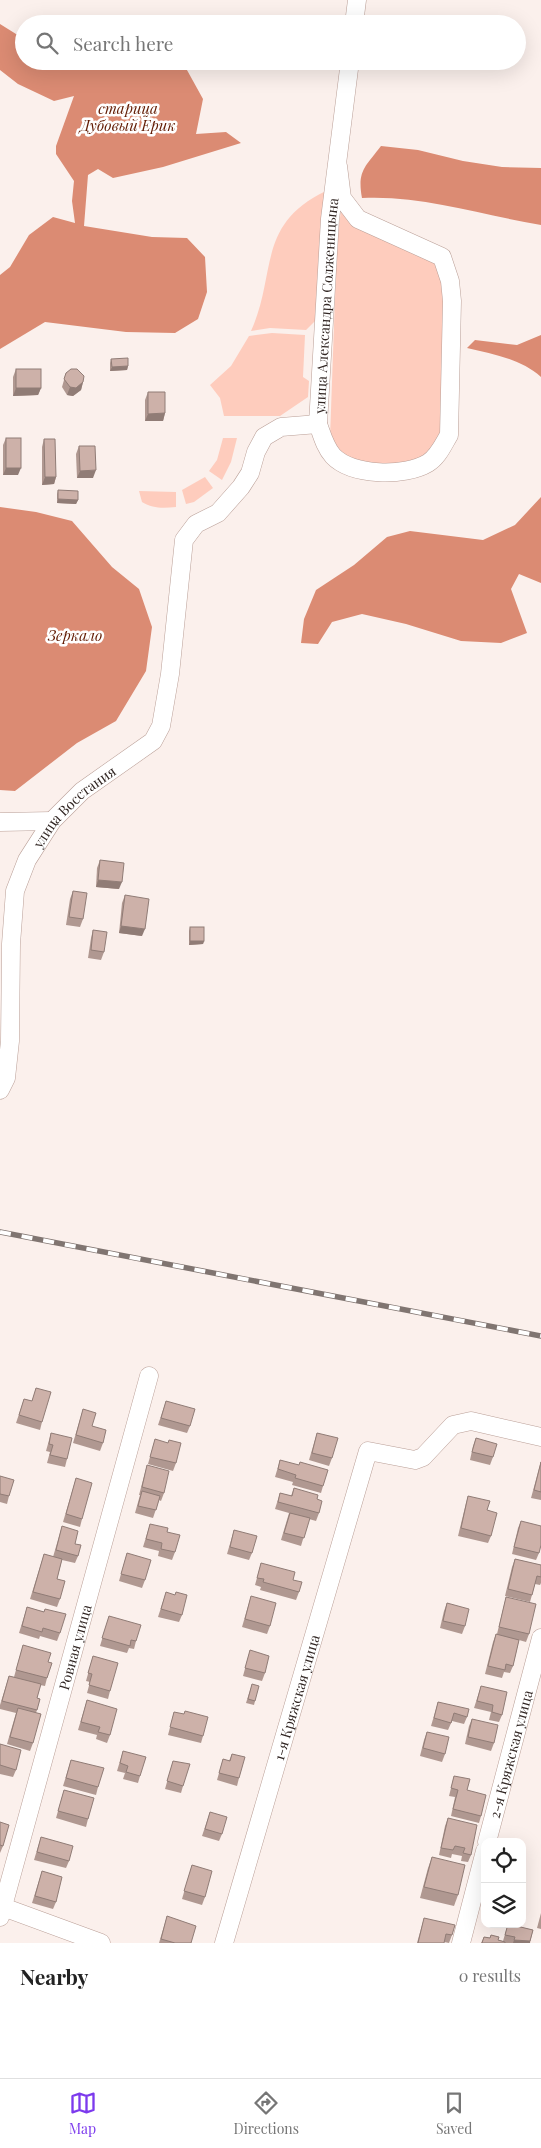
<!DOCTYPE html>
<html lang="en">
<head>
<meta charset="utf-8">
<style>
	:root { --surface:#fff; --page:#f2f2f2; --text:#222; --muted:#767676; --line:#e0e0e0; --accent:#7c3aed }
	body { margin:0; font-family:"Playfair Display",serif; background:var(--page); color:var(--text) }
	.controls { position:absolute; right:15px; bottom:15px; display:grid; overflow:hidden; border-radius:10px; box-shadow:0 5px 20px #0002 }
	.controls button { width:45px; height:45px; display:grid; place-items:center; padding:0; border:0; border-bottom:1px solid var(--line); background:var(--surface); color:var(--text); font:25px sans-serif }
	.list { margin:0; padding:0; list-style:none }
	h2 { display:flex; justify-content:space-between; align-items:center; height:65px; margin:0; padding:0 20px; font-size:21px }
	h2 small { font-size:16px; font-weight:400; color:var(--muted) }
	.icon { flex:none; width:28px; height:28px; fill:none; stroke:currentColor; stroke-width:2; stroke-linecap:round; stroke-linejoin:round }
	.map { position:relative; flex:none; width:541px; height:1943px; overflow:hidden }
	.search { position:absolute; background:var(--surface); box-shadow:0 5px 20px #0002; left:15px; right:15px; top:15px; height:55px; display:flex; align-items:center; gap:12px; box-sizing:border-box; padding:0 18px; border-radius:28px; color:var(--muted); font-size:19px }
	.sheet { height:135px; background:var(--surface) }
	nav { display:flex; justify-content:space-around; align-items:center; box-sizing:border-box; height:70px; border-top:1px solid var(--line); background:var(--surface); font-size:14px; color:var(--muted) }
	nav a { display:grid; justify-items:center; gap:2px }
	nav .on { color:var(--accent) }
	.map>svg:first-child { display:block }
	.green { fill:#feccbd }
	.water { fill:#db8b73 }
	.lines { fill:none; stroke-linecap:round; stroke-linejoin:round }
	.minor-casing { stroke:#ba9f97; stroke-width:19 }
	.minor { stroke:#fff; stroke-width:18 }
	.rail-casing { stroke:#807571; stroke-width:5.5 }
	.rail { stroke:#fff; stroke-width:4; stroke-dasharray:11; stroke-linecap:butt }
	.wall { fill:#b09891 }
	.shaded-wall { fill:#907c76 }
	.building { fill:#cdb1a9; stroke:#907c76 }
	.labels { text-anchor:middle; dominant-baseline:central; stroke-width:5; stroke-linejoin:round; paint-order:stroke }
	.street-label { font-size:14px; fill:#312623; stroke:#fff }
	.water-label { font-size:15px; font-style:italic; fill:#621b03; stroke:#fff }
</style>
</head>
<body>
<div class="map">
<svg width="541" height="1943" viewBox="0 0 541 1943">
	<rect width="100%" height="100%" fill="#fbf0ec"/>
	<!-- green -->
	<g class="green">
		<path d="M 326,191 L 316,320 L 306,330 L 270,328 L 251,331 C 277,274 256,224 326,191 Z"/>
		<path d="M 341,210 L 433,261 L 444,282 L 443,427 C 438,437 435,448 425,456 C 411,466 371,469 354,461 C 343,456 336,448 330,438 L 337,242 Z"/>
		<path d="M 272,333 L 305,335 L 303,377 L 309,381 L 308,397 L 280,416 L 224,416 L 220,398 L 210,385 L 231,366 L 249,336 Z"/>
		<path d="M 223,438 L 237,438 L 231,462 L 222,480 L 209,471 L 217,460 Z"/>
		<path d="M 205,477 L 213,488 L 194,502 L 186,504 L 182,490 Z"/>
		<path d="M 139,491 L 176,492 L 176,507 C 164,508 153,509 142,502 Z"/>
	</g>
	<!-- water -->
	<g class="water">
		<path d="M 0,24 L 24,39 L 24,61 L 182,61 L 203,99 L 196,134 L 226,132 L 241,143 L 163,167 L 113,178 L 98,169 L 88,175 L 84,226 L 152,237 L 187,238 L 205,257 L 207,292 L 198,319 L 175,333 L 126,332 L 45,322 L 0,349 L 0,275 L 10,267 L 29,235 L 53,217 L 75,223 L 72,201 L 74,181 L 56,154 L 56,146 L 74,96 L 54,101 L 18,84 L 0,70 Z"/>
		<path d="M 381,146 L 418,150 L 463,161 L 502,167 L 541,168 L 541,225 C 481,215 423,195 362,198 C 357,171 365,167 381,146 Z"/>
		<path d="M 541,335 L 541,377 C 521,359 493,354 467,348 L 475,340 L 517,345 Z"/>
		<path d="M 541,497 L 541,583 L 519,574 L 511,589 L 527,633 L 501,643 L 461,641 L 406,624 L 362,614 L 332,622 L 318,644 L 301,643 L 304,619 L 316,590 L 354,565 L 387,537 L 410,531 L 483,540 L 515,525 Z"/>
		<path d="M 0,507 L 36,512 L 72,521 L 112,567 L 139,589 L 152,627 L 146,671 L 116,721 L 77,743 L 15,791 L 0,790 Z"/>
	</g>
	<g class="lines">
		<!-- minor casing -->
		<g class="minor-casing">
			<g id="minor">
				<path d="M 354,24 L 357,0"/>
				<path id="s1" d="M 338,166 L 342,198 L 358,219 L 442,257 L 450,281 L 452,301 L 449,435 C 443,445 438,457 428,463 C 405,477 352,476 333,456 C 325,447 322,435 318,424 L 330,219 L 350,61"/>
				<path d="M 0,822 L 52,821"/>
				<path id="s2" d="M 0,1090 L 6,1078 L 10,1041 L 11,944 L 15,891 L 27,860 L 52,821 L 82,791 L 153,741 L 161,726 L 170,674 L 184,540 L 196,524 L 218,513 L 241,487 L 250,473 L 256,452 L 264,437 L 281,427 L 318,424"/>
				<path id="s3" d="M 487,1842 L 541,1638"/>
				<path d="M 0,1906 L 101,1943"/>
				<path id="s4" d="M 0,1917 L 149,1376"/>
				<path id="s5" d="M 224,1943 L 368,1451 L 415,1460 L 423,1457 L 453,1425 L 471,1421 L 541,1437"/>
				<path d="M 461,1943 L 485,1851"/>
			</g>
		</g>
		<!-- minor -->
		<use href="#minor" class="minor"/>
		<!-- rail casing -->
		<g class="rail-casing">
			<path id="rail" d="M 0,1232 L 541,1336"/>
		</g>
		<!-- rail -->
		<use href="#rail" class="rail"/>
	</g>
	<!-- wall -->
	<g class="wall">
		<path d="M 111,359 L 128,366 L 127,370 L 110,371 L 110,363 Z"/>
		<path d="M 16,369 L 41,388 L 38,395 L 13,396 L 13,377 Z"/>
		<path d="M 66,373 L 83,382 L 81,390 L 73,396 L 67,395 L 62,387 Z"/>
		<path d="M 148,392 L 165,413 L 163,421 L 145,421 L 145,400 Z"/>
		<path d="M 6,438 L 18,475 L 3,475 L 3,445 Z"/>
		<path d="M 44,439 L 56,477 L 54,484 L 42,485 L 42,447 Z"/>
		<path d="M 79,446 L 93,478 L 77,478 L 76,454 Z"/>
		<path d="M 58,490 L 78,500 L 76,504 L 57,503 L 57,494 Z"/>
		<path d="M 100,860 L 119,889 L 96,887 L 97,868 Z"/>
		<path d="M 73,891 L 83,919 L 80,927 L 66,925 L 70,899 Z"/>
		<path d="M 125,895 L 142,936 L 119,933 L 122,903 Z"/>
		<path d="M 190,927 L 204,941 L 203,944 L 189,945 L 189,931 Z"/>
		<path d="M 93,930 L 104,952 L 101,960 L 88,958 L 91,938 Z"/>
		<path d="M 36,1388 L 42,1422 L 40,1430 L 16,1423 L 24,1399 L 32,1401 Z"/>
		<path d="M 166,1401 L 190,1426 L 187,1433 L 158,1425 Z"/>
		<path d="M 83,1409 L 92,1426 L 103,1443 L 100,1451 L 73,1443 Z"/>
		<path d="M 51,1433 L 67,1459 L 65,1467 L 47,1463 L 50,1452 L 46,1451 Z"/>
		<path d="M 317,1433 L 332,1458 L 329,1466 L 309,1460 Z"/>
		<path d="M 476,1438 L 493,1457 L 490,1465 L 470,1460 L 473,1446 Z"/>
		<path d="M 155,1439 L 176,1463 L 173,1471 L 148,1464 Z"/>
		<path d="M 280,1460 L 323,1486 L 321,1493 L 292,1485 L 293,1482 L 275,1477 Z"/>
		<path d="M 541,1461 L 541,1500 L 531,1498 Z"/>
		<path d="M 147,1465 L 164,1493 L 161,1501 L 159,1500 L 153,1518 L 135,1513 L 140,1495 L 139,1495 Z"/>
		<path d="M 0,1476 L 9,1496 L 7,1504 L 0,1502 Z"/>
		<path d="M 76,1478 L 82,1519 L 80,1527 L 63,1522 Z"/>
		<path d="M 294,1488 L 317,1499 L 319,1513 L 316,1521 L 309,1519 L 301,1546 L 281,1540 L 289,1513 L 275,1509 L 280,1493 L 291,1496 Z"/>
		<path d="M 468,1496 L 487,1510 L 491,1536 L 488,1543 L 458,1536 L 466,1503 Z"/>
		<path d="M 521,1521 L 539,1553 L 536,1560 L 512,1554 L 518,1528 Z"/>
		<path d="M 150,1524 L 167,1532 L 175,1552 L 172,1560 L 158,1556 L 159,1551 L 143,1547 Z"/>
		<path d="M 62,1526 L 75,1544 L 78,1556 L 75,1563 L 62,1560 L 57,1579 L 60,1599 L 57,1607 L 30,1599 L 44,1554 L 53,1557 Z"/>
		<path d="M 234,1530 L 252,1553 L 249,1560 L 227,1554 Z"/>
		<path d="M 127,1553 L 145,1580 L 142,1588 L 119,1581 Z"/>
		<path d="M 515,1559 L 541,1565 L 541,1583 L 540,1585 L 535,1584 L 530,1602 L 505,1596 L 512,1567 Z"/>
		<path d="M 261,1563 L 293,1580 L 299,1592 L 296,1600 L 260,1590 L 261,1587 L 255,1585 Z"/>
		<path d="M 166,1592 L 182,1615 L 179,1622 L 158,1617 Z"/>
		<path d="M 251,1596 L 270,1626 L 267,1634 L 242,1627 Z"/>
		<path d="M 506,1597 L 529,1634 L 526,1642 L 519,1640 L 513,1666 L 510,1673 L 504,1672 L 502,1678 L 485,1674 L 493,1642 L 496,1634 L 497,1634 L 504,1605 Z"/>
		<path d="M 447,1603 L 465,1626 L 462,1634 L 440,1628 L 444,1611 Z"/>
		<path d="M 27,1607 L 44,1612 L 60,1633 L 57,1641 L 40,1636 L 39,1639 L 19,1633 Z"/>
		<path d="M 109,1616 L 136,1641 L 134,1649 L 129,1648 L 127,1653 L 100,1646 Z"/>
		<path d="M 23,1645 L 48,1662 L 47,1678 L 45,1686 L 40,1685 L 37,1698 L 40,1699 L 36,1713 L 33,1743 L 30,1751 L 7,1744 L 16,1713 L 0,1709 L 0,1705 L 9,1676 L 14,1677 Z"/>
		<path d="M 250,1650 L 265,1673 L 262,1681 L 243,1676 Z"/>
		<path d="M 93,1656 L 110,1691 L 108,1699 L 87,1693 L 90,1682 L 86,1681 Z"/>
		<path d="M 252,1684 L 255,1701 L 254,1705 L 246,1703 Z"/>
		<path d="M 481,1686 L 502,1715 L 499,1722 L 489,1720 L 491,1712 L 474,1708 Z"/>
		<path d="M 87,1700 L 110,1735 L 107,1743 L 96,1739 L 97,1735 L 78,1730 Z"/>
		<path d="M 438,1702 L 467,1717 L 464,1724 L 452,1721 L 448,1730 L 431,1726 Z"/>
		<path d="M 174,1712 L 203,1736 L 201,1743 L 168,1735 Z"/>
		<path d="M 472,1719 L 494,1743 L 491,1751 L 465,1744 L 469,1726 Z"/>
		<path d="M 427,1732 L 445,1754 L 442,1762 L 420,1756 L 424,1740 Z"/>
		<path d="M 0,1744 L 16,1770 L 13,1777 L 0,1774 Z"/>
		<path d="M 123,1751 L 140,1776 L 138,1783 L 123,1779 L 125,1773 L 117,1771 Z"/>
		<path d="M 232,1754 L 239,1778 L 237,1786 L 217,1780 L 223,1759 L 229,1761 Z"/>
		<path d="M 71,1760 L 98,1787 L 96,1795 L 63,1786 Z"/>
		<path d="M 173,1761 L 183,1786 L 181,1793 L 165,1789 Z"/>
		<path d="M 454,1776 L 467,1790 L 481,1816 L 479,1823 L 451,1816 L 455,1797 L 449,1796 Z"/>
		<path d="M 64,1790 L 88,1819 L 86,1827 L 56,1818 Z"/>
		<path d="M 210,1812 L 222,1834 L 219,1841 L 202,1836 Z"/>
		<path d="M 448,1818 L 471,1855 L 468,1862 L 461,1861 L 462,1856 L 452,1854 L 451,1858 L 439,1855 L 445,1826 Z"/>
		<path d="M 0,1822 L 3,1846 L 0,1853 Z"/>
		<path d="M 41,1837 L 69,1861 L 66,1868 L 34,1860 Z"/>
		<path d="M 432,1857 L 458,1895 L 454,1906 L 420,1898 L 428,1868 Z"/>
		<path d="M 192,1865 L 205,1897 L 202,1905 L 182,1899 Z"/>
		<path d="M 42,1871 L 56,1902 L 53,1909 L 32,1903 Z"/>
		<path d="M 541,1913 L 541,1929 L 537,1928 Z"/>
		<path d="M 167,1916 L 191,1943 L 159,1943 Z"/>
		<path d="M 424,1918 L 452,1935 L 449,1943 L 444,1942 L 444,1943 L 417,1943 Z"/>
		<path d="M 508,1924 L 533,1930 L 530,1943 L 481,1943 L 484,1937 L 490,1938 L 491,1935 L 498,1940 L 503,1941 Z"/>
	</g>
	<!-- shaded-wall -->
	<g class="shaded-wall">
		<path d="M 128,366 L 127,370 L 110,371 L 112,367 Z"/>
		<path d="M 83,382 L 81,390 L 73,396 L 67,395 L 70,387 Z"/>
		<path d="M 16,388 L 41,388 L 38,395 L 13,396 Z"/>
		<path d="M 165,413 L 163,421 L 145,421 L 148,414 Z"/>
		<path d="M 6,468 L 21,468 L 18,475 L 3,475 Z"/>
		<path d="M 96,470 L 93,478 L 77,478 L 80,471 Z"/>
		<path d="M 45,477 L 56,477 L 54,484 L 42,485 Z"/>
		<path d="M 58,499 L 78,500 L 76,504 L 57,503 Z"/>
		<path d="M 98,880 L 122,882 L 119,889 L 96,887 Z"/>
		<path d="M 121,926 L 145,929 L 142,936 L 119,933 Z"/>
		<path d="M 190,941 L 204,941 L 203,944 L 189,945 Z"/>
		<path d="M 514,1940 L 530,1941 L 530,1943 L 513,1943 Z"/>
	</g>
	<!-- building -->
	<g class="building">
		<path d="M 128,358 L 128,366 L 112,367 L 111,359 Z"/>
		<rect x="16" y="369" width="25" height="19"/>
		<path d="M 71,369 L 77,369 L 84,376 L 83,382 L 76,388 L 70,387 L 64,379 L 66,373 Z"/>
		<path d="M 148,392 L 165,392 L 165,413 L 148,414 Z"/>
		<rect x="6" y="438" width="15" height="30"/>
		<path d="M 44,439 L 55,439 L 56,477 L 45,477 Z"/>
		<path d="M 79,446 L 95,446 L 96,470 L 80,471 Z"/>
		<path d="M 58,490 L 78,491 L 78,500 L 58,499 Z"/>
		<path d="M 100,860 L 124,863 L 122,882 L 98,880 Z"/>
		<path d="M 73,891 L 87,893 L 83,919 L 69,917 Z"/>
		<path d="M 125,895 L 149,899 L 145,929 L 121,926 Z"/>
		<rect x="190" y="927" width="14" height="14"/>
		<path d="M 93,930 L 107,932 L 104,952 L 91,950 Z"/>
		<path d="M 36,1388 L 51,1392 L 42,1422 L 19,1415 L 24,1399 L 32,1401 Z"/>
		<path d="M 166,1401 L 195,1409 L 190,1426 L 161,1418 Z"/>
		<path d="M 83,1409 L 96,1413 L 92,1426 L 106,1430 L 103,1443 L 76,1435 Z"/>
		<path d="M 51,1433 L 72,1438 L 67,1459 L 50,1455 L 53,1445 L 49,1444 Z"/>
		<path d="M 317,1433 L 338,1438 L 332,1458 L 312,1453 Z"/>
		<path d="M 476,1438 L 497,1444 L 493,1457 L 472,1452 Z"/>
		<path d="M 155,1439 L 168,1443 L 169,1440 L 181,1443 L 176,1463 L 150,1457 Z"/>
		<path d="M 280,1460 L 299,1465 L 300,1462 L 328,1470 L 323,1486 L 295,1478 L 296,1475 L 278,1469 Z"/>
		<path d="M 541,1462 L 541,1492 L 534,1490 Z"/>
		<path d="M 147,1465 L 169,1471 L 164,1493 L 142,1487 Z"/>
		<path d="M 0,1476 L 14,1480 L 9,1496 L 0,1494 Z"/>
		<path d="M 76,1478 L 92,1483 L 82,1519 L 66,1514 Z"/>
		<path d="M 294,1488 L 318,1495 L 317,1499 L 322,1501 L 319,1513 L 278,1502 L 280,1493 L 292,1496 Z"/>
		<path d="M 142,1491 L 160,1496 L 156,1510 L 138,1506 Z"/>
		<path d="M 468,1496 L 490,1501 L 487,1510 L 497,1513 L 491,1536 L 461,1528 Z"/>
		<path d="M 290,1513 L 310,1518 L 304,1538 L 284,1533 Z"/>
		<path d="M 521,1521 L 541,1526 L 541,1545 L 539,1553 L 514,1547 Z"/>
		<path d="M 150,1524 L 168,1528 L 167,1532 L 180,1535 L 175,1552 L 161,1549 L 162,1543 L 146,1539 Z"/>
		<path d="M 62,1526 L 78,1531 L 75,1544 L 81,1545 L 78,1556 L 56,1550 Z"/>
		<path d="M 234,1530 L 257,1536 L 252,1553 L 230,1547 Z"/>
		<path d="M 127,1553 L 151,1560 L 145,1580 L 121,1574 Z"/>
		<path d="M 44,1554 L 62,1559 L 57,1579 L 65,1581 L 60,1599 L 33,1592 Z"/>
		<path d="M 515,1559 L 541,1565 L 541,1577 L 537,1576 L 532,1595 L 508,1589 Z"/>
		<path d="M 261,1563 L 295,1572 L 293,1580 L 302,1582 L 299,1592 L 263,1582 L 264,1579 L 257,1578 Z"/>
		<path d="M 166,1592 L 175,1595 L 176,1592 L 187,1595 L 182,1615 L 161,1609 Z"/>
		<path d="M 251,1596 L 276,1603 L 270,1626 L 245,1619 Z"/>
		<path d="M 506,1597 L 536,1604 L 529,1634 L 499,1627 Z"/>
		<path d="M 447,1603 L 469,1609 L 465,1626 L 443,1621 Z"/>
		<path d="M 27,1607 L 44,1612 L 45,1609 L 66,1614 L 60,1633 L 43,1628 L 42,1632 L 22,1626 Z"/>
		<path d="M 109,1616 L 141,1625 L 136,1641 L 131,1640 L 130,1646 L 102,1638 Z"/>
		<path d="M 496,1634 L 519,1640 L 513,1666 L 506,1664 L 505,1670 L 488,1666 Z"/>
		<path d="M 23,1645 L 51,1653 L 48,1662 L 52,1663 L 47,1678 L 16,1670 Z"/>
		<path d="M 250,1650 L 269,1656 L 265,1673 L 245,1668 Z"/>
		<path d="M 93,1656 L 118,1663 L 110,1691 L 89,1685 L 92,1674 L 88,1673 Z"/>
		<path d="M 9,1676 L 41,1684 L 37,1698 L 40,1699 L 37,1710 L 2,1701 Z"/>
		<path d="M 252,1684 L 259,1686 L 255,1701 L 248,1699 Z"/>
		<path d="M 481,1686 L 507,1692 L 502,1715 L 492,1712 L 493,1705 L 477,1701 Z"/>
		<path d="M 87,1700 L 117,1709 L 110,1735 L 98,1732 L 100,1727 L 81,1722 Z"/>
		<path d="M 438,1702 L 469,1709 L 467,1717 L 454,1713 L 451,1723 L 434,1718 Z"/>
		<path d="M 18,1708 L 41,1714 L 33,1743 L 10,1737 Z"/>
		<path d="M 185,1711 L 208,1717 L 203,1736 L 170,1727 L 174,1712 L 184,1714 Z"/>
		<path d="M 472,1719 L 498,1725 L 494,1743 L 468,1737 Z"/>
		<path d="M 427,1732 L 449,1737 L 445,1754 L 423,1748 Z"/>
		<path d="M 0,1744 L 21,1750 L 16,1770 L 0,1765 Z"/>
		<path d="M 123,1751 L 146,1757 L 140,1776 L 126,1772 L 128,1766 L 120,1763 Z"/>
		<path d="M 232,1754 L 245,1757 L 239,1778 L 219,1773 L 223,1759 L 230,1761 Z"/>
		<path d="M 71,1760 L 104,1768 L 98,1787 L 66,1778 Z"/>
		<path d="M 173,1761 L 190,1764 L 183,1786 L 167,1781 Z"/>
		<path d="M 454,1776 L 470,1779 L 467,1790 L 486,1795 L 481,1816 L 453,1809 L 458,1790 L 451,1788 Z"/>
		<path d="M 64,1790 L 94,1798 L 88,1819 L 58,1811 Z"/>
		<path d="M 210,1812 L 227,1817 L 222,1834 L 205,1829 Z"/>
		<path d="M 448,1818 L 477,1825 L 471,1855 L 463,1853 L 465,1848 L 455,1846 L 453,1850 L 441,1848 Z"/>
		<path d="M 0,1822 L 9,1825 L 3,1846 L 0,1845 Z"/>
		<path d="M 41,1837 L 73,1846 L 69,1861 L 37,1852 Z"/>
		<path d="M 432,1857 L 465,1865 L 458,1895 L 424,1887 Z"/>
		<path d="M 192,1865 L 212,1871 L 205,1897 L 184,1891 Z"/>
		<path d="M 42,1871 L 62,1877 L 56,1902 L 35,1896 Z"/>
		<path d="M 167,1916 L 196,1926 L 191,1943 L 175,1943 L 161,1939 Z"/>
		<path d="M 424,1918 L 455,1925 L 452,1935 L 446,1934 L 444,1943 L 418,1943 Z"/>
		<path d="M 508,1924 L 533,1930 L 530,1941 L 514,1940 L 515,1937 L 505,1935 Z"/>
		<path d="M 491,1935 L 499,1937 L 498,1940 L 505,1942 L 505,1943 L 482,1943 L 484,1937 L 490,1938 Z"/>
	</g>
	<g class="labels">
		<!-- street labels -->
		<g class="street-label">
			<text stroke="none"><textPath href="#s1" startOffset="620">улица Александра Солженицына</textPath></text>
			<text stroke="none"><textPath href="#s2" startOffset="306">улица Восстания</textPath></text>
			<text stroke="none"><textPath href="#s4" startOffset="280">Ровная улица</textPath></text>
			<text stroke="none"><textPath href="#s5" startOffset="256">1-я Кряжская улица</textPath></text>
			<text stroke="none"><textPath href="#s3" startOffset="91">2-я Кряжская улица</textPath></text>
		</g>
		<!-- water labels -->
		<g class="water-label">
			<text x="128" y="108">старица<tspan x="128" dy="17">Дубовый Ерик</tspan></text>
			<text x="75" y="635">Зеркало</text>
		</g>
	</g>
</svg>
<div class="controls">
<button><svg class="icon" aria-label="locate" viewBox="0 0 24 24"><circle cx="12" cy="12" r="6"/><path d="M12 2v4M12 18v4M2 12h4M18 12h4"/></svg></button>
<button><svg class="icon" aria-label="layers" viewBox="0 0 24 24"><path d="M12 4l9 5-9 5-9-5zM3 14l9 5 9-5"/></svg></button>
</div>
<div class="search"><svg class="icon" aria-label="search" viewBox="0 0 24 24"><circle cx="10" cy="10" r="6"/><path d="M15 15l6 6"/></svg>Search here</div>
</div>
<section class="sheet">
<h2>Nearby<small>0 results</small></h2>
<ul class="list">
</ul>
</section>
<nav>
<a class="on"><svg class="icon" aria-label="map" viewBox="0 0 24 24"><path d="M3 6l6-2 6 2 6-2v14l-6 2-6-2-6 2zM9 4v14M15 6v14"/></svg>Map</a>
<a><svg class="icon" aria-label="directions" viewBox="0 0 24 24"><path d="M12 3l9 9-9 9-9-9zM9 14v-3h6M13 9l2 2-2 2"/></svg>Directions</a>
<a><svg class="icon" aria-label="saved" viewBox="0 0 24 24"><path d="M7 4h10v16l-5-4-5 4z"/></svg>Saved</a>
</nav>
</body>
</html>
